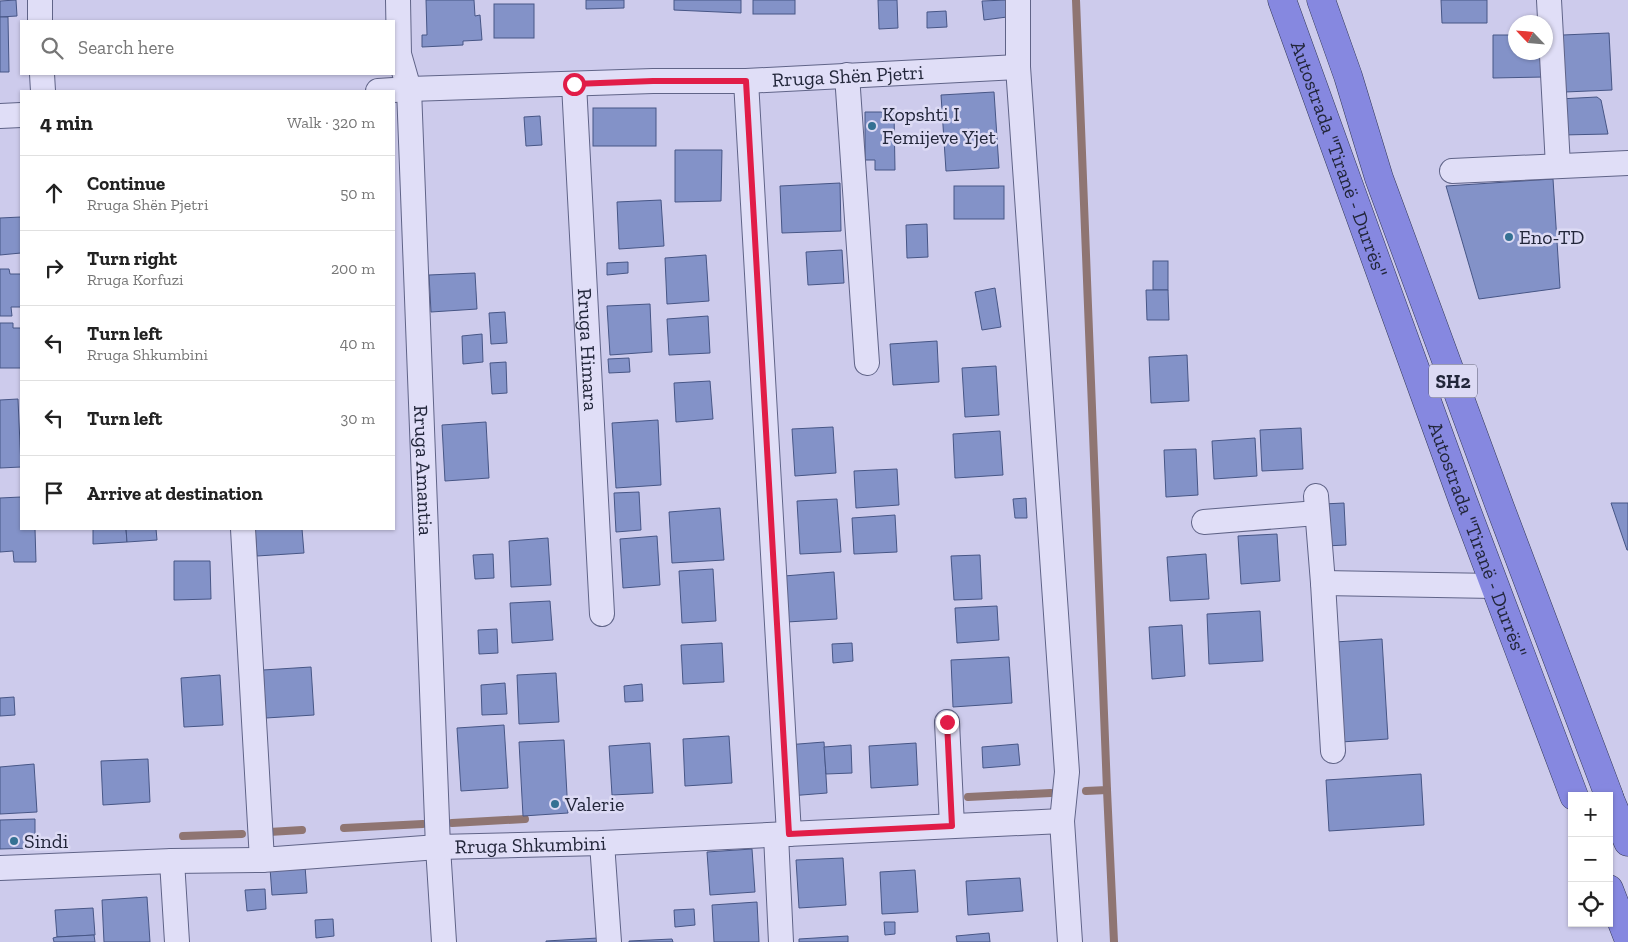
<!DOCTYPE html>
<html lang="en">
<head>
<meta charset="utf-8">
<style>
	:root { --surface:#fff; --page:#f2f2f2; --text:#222; --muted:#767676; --line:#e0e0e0 }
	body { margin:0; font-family:"Zilla Slab",serif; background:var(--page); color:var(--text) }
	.controls { position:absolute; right:15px; bottom:15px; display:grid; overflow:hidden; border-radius:0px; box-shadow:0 1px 4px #0004 }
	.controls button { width:45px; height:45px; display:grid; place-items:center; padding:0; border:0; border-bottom:1px solid var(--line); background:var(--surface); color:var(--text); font:25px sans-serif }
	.compass { position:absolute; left:1508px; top:15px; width:45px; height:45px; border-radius:50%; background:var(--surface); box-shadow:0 1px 4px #0004; rotate:296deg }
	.stop { position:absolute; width:15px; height:15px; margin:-11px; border:4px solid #e11d48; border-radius:50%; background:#fff }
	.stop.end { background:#e11d48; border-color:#fff; box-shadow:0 1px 5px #0008 }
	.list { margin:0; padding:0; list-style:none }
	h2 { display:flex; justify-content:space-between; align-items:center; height:65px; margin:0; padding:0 20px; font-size:21px }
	h2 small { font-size:16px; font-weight:400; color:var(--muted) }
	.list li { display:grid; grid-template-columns:32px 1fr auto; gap:15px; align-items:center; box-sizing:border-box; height:75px; padding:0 20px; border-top:1px solid var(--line) }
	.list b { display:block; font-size:19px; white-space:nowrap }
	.list p { margin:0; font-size:16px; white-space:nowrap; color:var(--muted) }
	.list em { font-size:16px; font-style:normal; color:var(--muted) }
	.icon { flex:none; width:28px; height:28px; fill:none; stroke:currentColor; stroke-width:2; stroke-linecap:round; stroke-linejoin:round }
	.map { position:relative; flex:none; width:1628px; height:942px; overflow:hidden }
	.search { position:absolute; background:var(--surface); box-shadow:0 1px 4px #0004; left:20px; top:20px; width:375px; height:55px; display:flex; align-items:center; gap:12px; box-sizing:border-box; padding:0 18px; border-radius:0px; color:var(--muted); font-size:19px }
	.panel { position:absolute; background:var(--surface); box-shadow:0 1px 4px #0004; left:20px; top:90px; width:375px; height:440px; border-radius:0px }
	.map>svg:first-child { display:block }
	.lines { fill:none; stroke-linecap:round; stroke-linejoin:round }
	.stream { stroke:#8f7572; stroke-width:8 }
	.building { fill:#8392c8; stroke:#475686 }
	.minor-casing { stroke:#606488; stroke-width:26 }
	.trunk-casing { stroke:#333957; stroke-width:29 }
	.minor { stroke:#e0def7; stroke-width:24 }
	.trunk { stroke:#8688e0; stroke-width:28 }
	.route { stroke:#e11d48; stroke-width:6 }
	.poi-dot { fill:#347193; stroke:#dcdaf4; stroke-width:2 }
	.labels { text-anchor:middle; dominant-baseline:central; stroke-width:5; stroke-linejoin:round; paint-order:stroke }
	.shield { fill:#dcdaf4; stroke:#5a5c72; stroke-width:1 }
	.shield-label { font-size:19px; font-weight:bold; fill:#22263a }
	.street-label { font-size:20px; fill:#22263a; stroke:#dcdaf4 }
	.poi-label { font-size:20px; fill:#22263a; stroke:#dcdaf4; text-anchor:start }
</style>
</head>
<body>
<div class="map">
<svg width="1628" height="942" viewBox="0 0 1628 942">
	<rect width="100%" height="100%" fill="#cdcbec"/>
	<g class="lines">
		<!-- stream -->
		<g class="stream">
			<path d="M 1076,0 L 1107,790 L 1086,791"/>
			<path d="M 1107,790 L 1114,942"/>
			<path d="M 968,797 L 1051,793"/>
			<path d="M 452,823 L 525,819"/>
			<path d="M 344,828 L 423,824"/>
			<path d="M 269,832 L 302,830"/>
			<path d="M 183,836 L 242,834"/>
		</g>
	</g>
	<!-- building -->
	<g class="building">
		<path d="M 16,0 L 17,16 L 0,17 L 0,1 Z"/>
		<path d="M 426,0 L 474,0 L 475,16 L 480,15 L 482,40 L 463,41 L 463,45 L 422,47 L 422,35 L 427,35 Z"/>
		<path d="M 586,0 L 624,0 L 624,8 L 586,9 Z"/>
		<path d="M 674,0 L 741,0 L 741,13 L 674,10 Z"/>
		<rect x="753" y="0" width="42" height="14"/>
		<path d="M 878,0 L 897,0 L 898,28 L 879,29 Z"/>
		<path d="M 1006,0 L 1007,17 L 984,20 L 982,1 Z"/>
		<path d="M 1441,0 L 1487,0 L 1487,23 L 1442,23 Z"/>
		<rect x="494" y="4" width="40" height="34"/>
		<path d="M 946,11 L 947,27 L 927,28 L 927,12 Z"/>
		<path d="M 0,17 L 8,17 L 9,72 L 0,72 Z"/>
		<path d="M 1609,33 L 1612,90 L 1565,92 L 1563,35 Z"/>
		<path d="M 1493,35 L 1516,35 L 1516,52 L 1544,52 L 1544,77 L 1493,78 Z"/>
		<path d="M 994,92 L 999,168 L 946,171 L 941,95 Z"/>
		<path d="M 1597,97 L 1601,100 L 1608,134 L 1562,135 L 1559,99 Z"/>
		<rect x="593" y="108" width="63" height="38"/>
		<path d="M 865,112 L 894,112 L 895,170 L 875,170 L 875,160 L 865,160 Z"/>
		<path d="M 540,116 L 542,145 L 526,146 L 524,117 Z"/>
		<path d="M 675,150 L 722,150 L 721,201 L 675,202 Z"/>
		<path d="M 1553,179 L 1560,288 L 1479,299 L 1446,186 Z"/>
		<path d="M 840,183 L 841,231 L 782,233 L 780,186 Z"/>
		<rect x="954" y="186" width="50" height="33"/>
		<path d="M 661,200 L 664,246 L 619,249 L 617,202 Z"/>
		<path d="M 21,217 L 21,253 L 0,255 L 0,218 Z"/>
		<path d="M 927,224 L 928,257 L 907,258 L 906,225 Z"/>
		<path d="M 842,250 L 844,283 L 808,285 L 806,252 Z"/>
		<path d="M 706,255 L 709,301 L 667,304 L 665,258 Z"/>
		<rect x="1153" y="261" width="15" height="29"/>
		<path d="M 628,262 L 628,273 L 607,275 L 607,263 Z"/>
		<path d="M 0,269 L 9,269 L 10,274 L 21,274 L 21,307 L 11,307 L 12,316 L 0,316 Z"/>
		<path d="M 475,273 L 477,309 L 431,312 L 429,275 Z"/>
		<path d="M 995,288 L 1001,327 L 982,330 L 975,292 Z"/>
		<path d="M 1146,290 L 1168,290 L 1169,320 L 1147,320 Z"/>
		<path d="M 650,304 L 652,352 L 610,355 L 607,306 Z"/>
		<path d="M 505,312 L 507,343 L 491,344 L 489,313 Z"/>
		<path d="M 708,316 L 710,353 L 669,355 L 667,319 Z"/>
		<path d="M 0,323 L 13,323 L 13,328 L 21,328 L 21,368 L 0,368 Z"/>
		<path d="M 482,334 L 483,362 L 463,364 L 462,336 Z"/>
		<path d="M 937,341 L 939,382 L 893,385 L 890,344 Z"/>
		<path d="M 1187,355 L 1189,401 L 1151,403 L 1149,357 Z"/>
		<path d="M 629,358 L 630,372 L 609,373 L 608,359 Z"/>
		<path d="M 506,362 L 507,393 L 492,394 L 490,363 Z"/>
		<path d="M 996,366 L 999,415 L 965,417 L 962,368 Z"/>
		<path d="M 710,381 L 713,419 L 676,422 L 674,383 Z"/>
		<path d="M 18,399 L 21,467 L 0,468 L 0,400 Z"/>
		<path d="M 658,420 L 661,485 L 616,488 L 612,423 Z"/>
		<path d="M 486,422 L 489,478 L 445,481 L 442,425 Z"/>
		<path d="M 833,427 L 836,473 L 795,476 L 792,429 Z"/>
		<path d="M 1301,428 L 1303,469 L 1262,471 L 1260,430 Z"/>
		<path d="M 1000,431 L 1003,475 L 955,478 L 953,434 Z"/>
		<path d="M 1255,438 L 1257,476 L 1214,479 L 1212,441 Z"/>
		<path d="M 1196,449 L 1198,495 L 1166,497 L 1164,450 Z"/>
		<path d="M 897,469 L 899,505 L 856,508 L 854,471 Z"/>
		<path d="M 639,492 L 641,530 L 616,532 L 614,493 Z"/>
		<path d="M 21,497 L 21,529 L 35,529 L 36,562 L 14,562 L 13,551 L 0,552 L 0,498 Z"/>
		<path d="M 1026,498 L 1027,518 L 1015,518 L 1013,499 Z"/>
		<path d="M 837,499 L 841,552 L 800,554 L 797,501 Z"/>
		<path d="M 1344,503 L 1346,545 L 1325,546 L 1323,504 Z"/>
		<path d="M 1611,503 L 1628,503 L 1628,550 L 1627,550 Z"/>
		<path d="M 720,508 L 724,560 L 672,563 L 669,512 Z"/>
		<path d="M 895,515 L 897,552 L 854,554 L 852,518 Z"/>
		<path d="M 93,529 L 126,529 L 127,542 L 93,544 Z"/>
		<path d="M 126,529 L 156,529 L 157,540 L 127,542 Z"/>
		<path d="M 255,529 L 302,529 L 304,553 L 257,556 Z"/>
		<path d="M 1277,534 L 1280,581 L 1241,584 L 1238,536 Z"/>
		<path d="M 657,536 L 660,585 L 623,588 L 620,539 Z"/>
		<path d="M 548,538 L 551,585 L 511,587 L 509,541 Z"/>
		<path d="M 493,554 L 494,578 L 475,579 L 473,555 Z"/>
		<path d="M 1206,554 L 1209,599 L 1170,601 L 1167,557 Z"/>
		<path d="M 980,555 L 982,599 L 954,600 L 951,556 Z"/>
		<path d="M 174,561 L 210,561 L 211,599 L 174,600 Z"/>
		<path d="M 713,569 L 716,621 L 682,623 L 679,571 Z"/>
		<path d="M 834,572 L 837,619 L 787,622 L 784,576 Z"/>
		<path d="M 550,601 L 553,640 L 512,643 L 510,603 Z"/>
		<path d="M 997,606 L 999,640 L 957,643 L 955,608 Z"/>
		<path d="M 1260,611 L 1263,661 L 1209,664 L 1207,614 Z"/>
		<path d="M 1182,625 L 1185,676 L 1152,679 L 1149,627 Z"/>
		<path d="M 497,629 L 498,653 L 479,654 L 478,630 Z"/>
		<path d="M 1382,639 L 1388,739 L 1341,742 L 1335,642 Z"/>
		<path d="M 722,643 L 724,682 L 683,684 L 681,645 Z"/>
		<path d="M 852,643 L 853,661 L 833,663 L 832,644 Z"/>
		<path d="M 1009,657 L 1012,703 L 953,707 L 951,660 Z"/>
		<path d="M 311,667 L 314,715 L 266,718 L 263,670 Z"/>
		<path d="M 556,673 L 559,722 L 519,724 L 517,675 Z"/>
		<path d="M 220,675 L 223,725 L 184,727 L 181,678 Z"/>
		<path d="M 505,683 L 507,714 L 482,715 L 481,685 Z"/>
		<path d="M 642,684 L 643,701 L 625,702 L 624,686 Z"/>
		<path d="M 14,697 L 15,715 L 0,716 L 0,698 Z"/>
		<path d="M 504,725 L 508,788 L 461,791 L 457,728 Z"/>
		<path d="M 729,736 L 732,783 L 685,786 L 683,739 Z"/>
		<path d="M 564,740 L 568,813 L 523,816 L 519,742 Z"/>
		<path d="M 824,742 L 827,793 L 789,796 L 786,745 Z"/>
		<path d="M 650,743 L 653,793 L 612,795 L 609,746 Z"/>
		<path d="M 916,743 L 918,785 L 871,788 L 869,746 Z"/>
		<path d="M 1018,744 L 1020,765 L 983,768 L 982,747 Z"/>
		<path d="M 851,745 L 852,773 L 826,774 L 824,747 Z"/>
		<path d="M 148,759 L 150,802 L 103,805 L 101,761 Z"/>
		<path d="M 34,764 L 37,812 L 0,814 L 0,767 Z"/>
		<path d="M 1421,774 L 1424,825 L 1329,831 L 1326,780 Z"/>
		<path d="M 35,819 L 35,848 L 0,849 L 0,820 Z"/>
		<path d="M 752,849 L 755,892 L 710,895 L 707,852 Z"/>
		<path d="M 843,858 L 846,905 L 799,908 L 796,860 Z"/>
		<path d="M 305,866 L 307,893 L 272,895 L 270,868 Z"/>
		<path d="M 915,870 L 918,912 L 882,914 L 880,872 Z"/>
		<path d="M 1020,878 L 1023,911 L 968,915 L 966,881 Z"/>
		<path d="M 265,889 L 266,909 L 247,911 L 245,890 Z"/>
		<path d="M 147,897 L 150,942 L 104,942 L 102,900 Z"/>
		<path d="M 757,902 L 759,942 L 714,942 L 712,905 Z"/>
		<path d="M 93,908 L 95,935 L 57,937 L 55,910 Z"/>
		<path d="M 694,909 L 695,925 L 675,927 L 674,910 Z"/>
		<path d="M 333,919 L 334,936 L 316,938 L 315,920 Z"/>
		<path d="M 884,922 L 895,922 L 895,934 L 885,935 Z"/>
		<path d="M 989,933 L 990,942 L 957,942 L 956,936 Z"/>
		<path d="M 94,935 L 95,942 L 54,942 L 53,938 L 57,937 Z"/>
		<path d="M 848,936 L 848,942 L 799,942 L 799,939 Z"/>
		<path d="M 598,938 L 598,942 L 546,942 L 546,941 Z"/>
		<path d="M 672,939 L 673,942 L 629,942 L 629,941 Z"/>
	</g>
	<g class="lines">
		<!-- minor casing -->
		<g class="minor-casing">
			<g id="minor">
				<path d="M 40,0 L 40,21"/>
				<path id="s1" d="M 398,0 L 399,54 L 409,89 L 438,847 L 444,942"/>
				<path d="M 1018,0 L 1018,67 L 1067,772 L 1062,821 L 1070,942"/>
				<path d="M 1549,0 L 1558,166"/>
				<path d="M 42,74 L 43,91"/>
				<path d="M 847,75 L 867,363"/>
				<path d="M 746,81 L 789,834"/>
				<path id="s2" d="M 574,84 L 602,614"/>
				<path id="s3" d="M 378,91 L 409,89 L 653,81 L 746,81 L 1018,67"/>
				<path d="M 0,116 L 21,115"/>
				<path d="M 1452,171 L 1628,163"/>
				<path d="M 1316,496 L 1323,583 L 1333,751"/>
				<path d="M 1204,522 L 1317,513"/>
				<path d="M 243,529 L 262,860"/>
				<path d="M 1323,583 L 1494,586"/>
				<path d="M 947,722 L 952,826"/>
				<path d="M 776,835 L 781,942"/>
				<path d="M 602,843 L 609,942"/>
				<path d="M 172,861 L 177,942"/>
				<path id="s4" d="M 0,868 L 172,861 L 262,860 L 438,847 L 602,843 L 1062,821"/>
			</g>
		</g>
		<!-- trunk casing -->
		<g class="trunk-casing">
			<g id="trunk">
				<path id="s5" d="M 1282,0 L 1463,501 L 1574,796"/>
				<path d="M 1321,0 L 1348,76 L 1379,178 L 1500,507 L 1609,796"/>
				<path d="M 1609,797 L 1628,842"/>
				<path d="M 1609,889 L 1628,938"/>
			</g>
		</g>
		<!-- minor -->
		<use href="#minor" class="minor"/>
		<!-- trunk -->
		<use href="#trunk" class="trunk"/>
	</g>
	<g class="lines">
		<!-- route -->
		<path class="route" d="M 574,84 L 653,81 L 746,81 L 789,834 L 952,826 L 947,722"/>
	</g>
	<!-- markers -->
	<g class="poi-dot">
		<circle cx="872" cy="126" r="5"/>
		<circle cx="1509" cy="237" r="5"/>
		<circle cx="555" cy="804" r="5"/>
		<circle cx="14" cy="841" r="5"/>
	</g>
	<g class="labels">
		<!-- shield labels -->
		<rect class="shield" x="1429" y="364.5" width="48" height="33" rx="4"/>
		<g class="shield-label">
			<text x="1453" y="381">SH2</text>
		</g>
		<!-- street labels -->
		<g class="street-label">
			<text stroke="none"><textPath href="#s3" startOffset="470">Rruga Shën Pjetri</textPath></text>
			<text stroke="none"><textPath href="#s5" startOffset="169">Autostrada "Tiranë - Durrës"</textPath></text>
			<text stroke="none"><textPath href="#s2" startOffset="266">Rruga Himara</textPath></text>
			<text stroke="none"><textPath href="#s1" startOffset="472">Rruga Amantia</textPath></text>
			<text stroke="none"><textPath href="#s5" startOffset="574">Autostrada "Tiranë - Durrës"</textPath></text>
			<text stroke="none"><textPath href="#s4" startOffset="531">Rruga Shkumbini</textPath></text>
		</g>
		<!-- poi labels -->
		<g class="poi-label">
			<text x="882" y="114">Kopshti I<tspan x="882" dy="23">Femijeve Yjet</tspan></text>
			<text x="1519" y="237">Eno-TD</text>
			<text x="565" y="804">Valerie</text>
			<text x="24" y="841">Sindi</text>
		</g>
	</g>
</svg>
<div class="controls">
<button>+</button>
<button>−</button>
<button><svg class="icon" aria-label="locate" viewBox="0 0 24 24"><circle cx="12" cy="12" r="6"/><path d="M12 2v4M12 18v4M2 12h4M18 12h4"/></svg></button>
</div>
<svg class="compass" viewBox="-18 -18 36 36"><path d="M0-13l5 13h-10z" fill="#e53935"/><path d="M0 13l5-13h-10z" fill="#767676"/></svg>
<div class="stop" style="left:574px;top:84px"></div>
<div class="stop end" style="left:947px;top:722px"></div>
<div class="search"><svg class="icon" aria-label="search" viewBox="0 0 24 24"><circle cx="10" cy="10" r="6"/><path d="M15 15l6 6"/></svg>Search here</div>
<section class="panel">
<h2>4 min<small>Walk · 320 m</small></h2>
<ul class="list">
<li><svg class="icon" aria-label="ahead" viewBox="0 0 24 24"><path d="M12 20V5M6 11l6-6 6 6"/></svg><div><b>Continue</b><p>Rruga Shën Pjetri</p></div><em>50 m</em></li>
<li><svg class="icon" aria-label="right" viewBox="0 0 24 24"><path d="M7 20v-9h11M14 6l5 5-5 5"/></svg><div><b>Turn right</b><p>Rruga Korfuzi</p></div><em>200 m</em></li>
<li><svg class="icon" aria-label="left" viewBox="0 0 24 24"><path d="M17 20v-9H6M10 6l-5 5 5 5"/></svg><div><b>Turn left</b><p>Rruga Shkumbini</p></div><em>40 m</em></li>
<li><svg class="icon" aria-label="left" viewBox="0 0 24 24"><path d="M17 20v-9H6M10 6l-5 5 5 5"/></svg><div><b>Turn left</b></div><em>30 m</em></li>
<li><svg class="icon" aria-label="arrive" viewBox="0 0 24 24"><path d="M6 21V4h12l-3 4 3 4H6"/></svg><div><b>Arrive at destination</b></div></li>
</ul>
</section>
</div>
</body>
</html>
